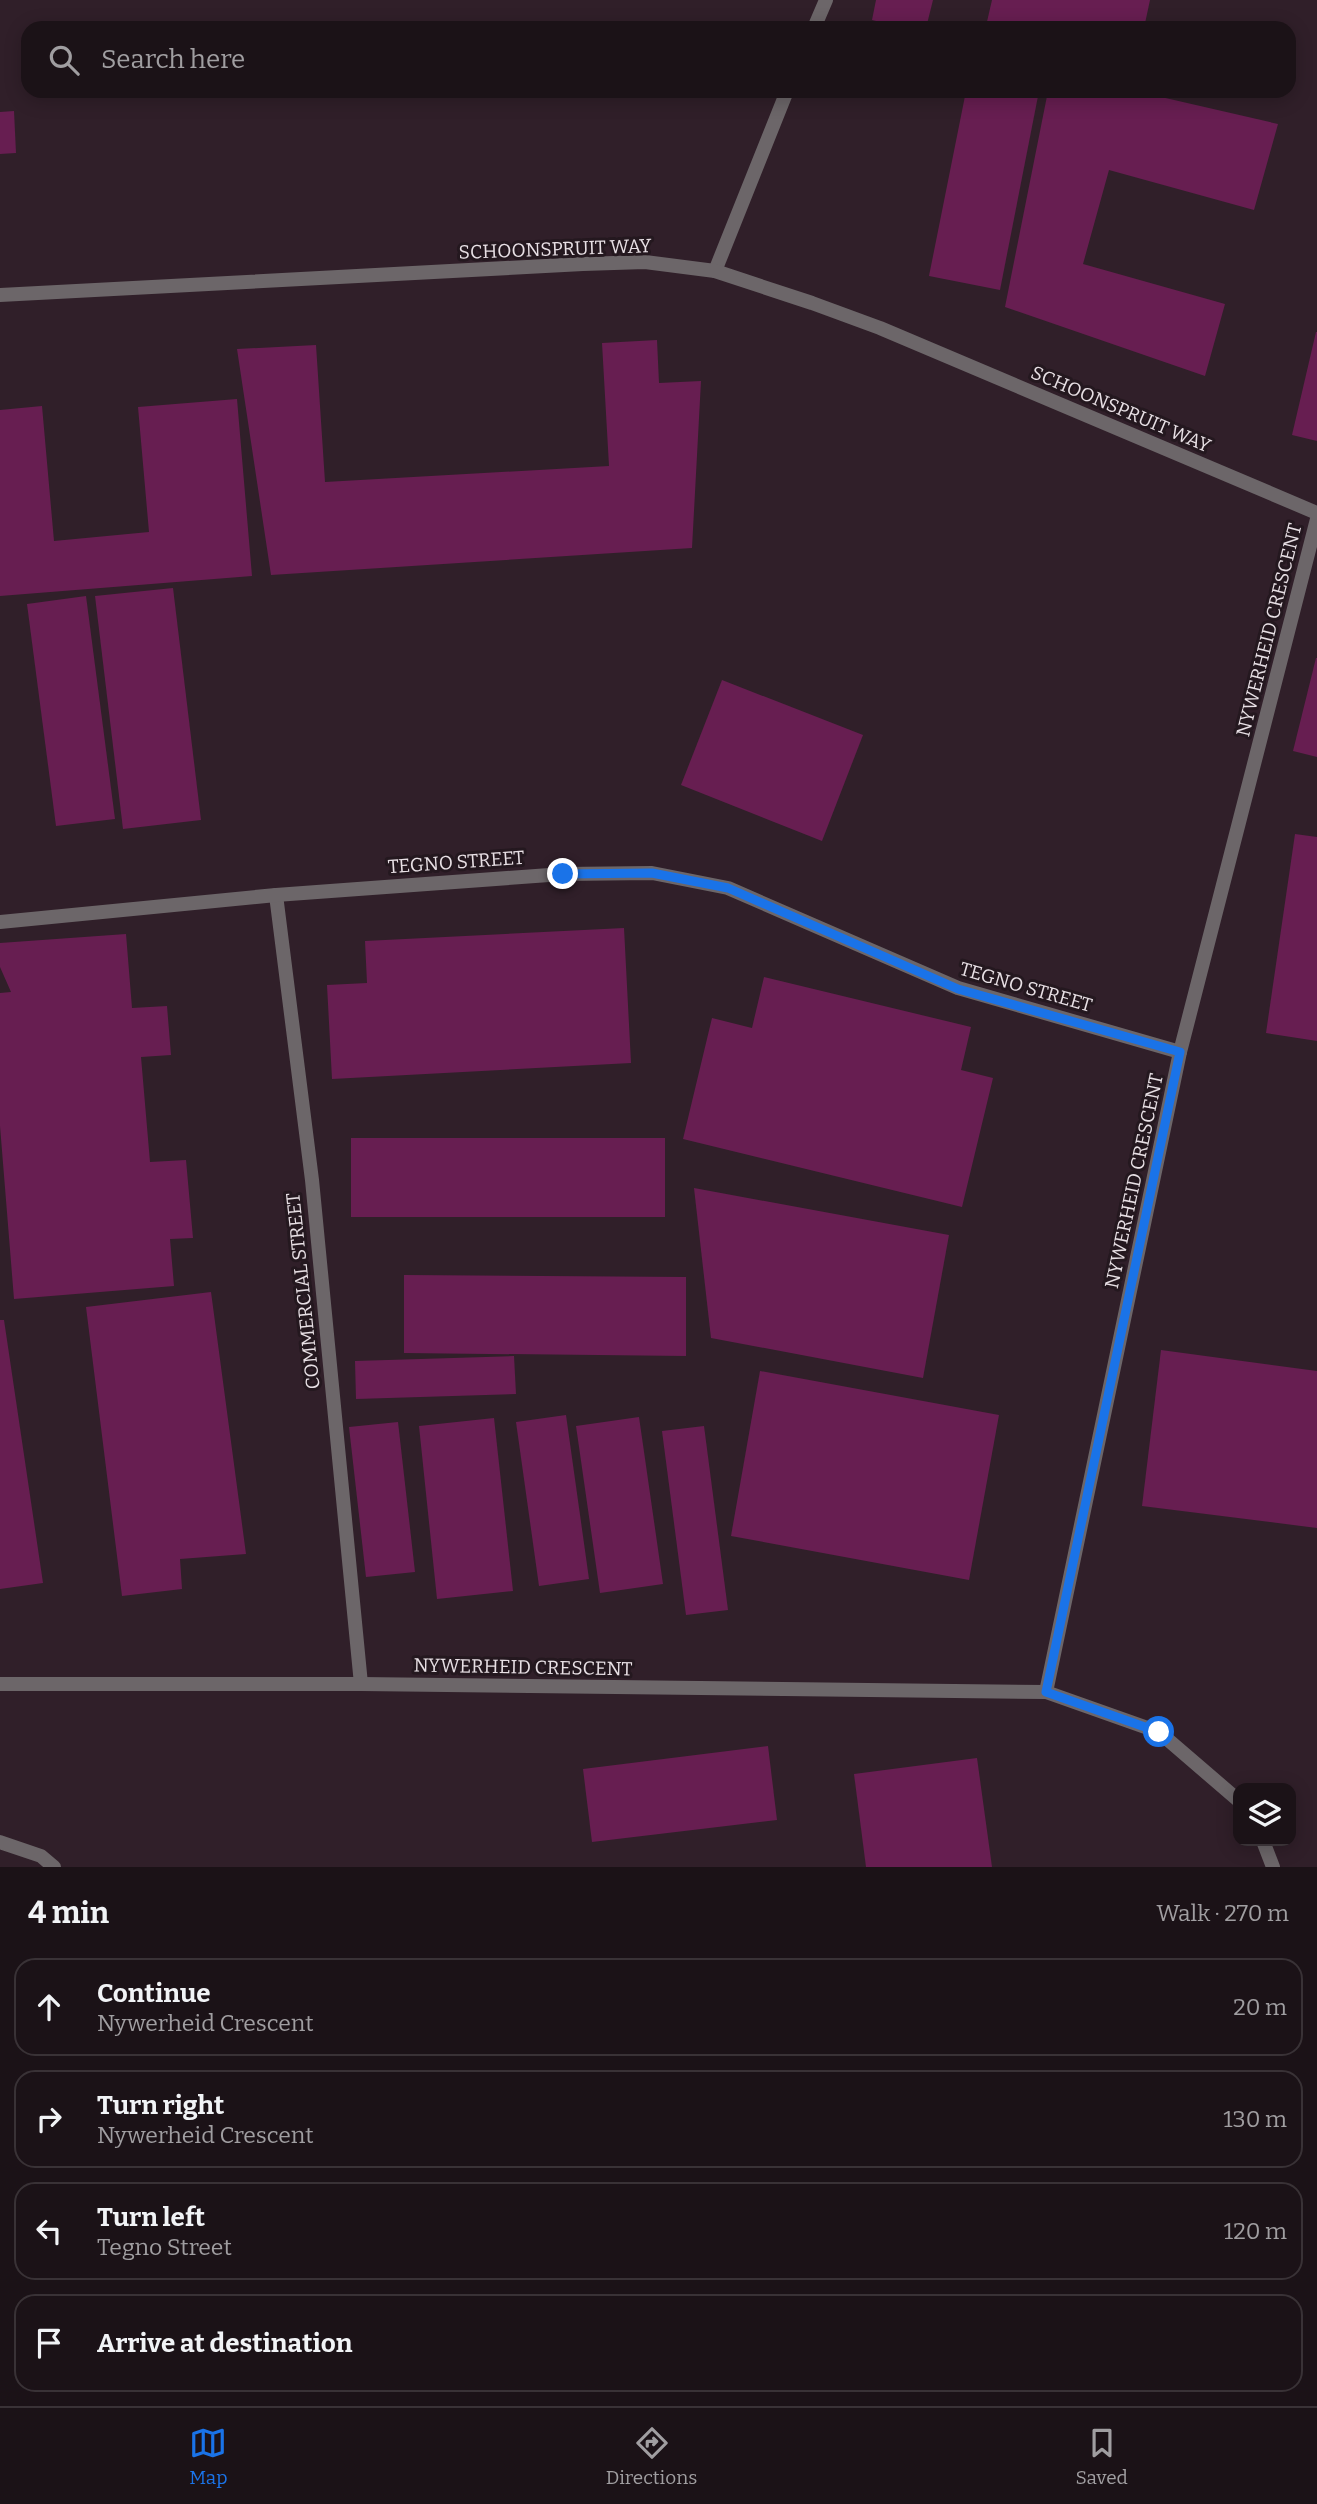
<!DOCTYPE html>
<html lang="en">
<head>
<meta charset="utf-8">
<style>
	:root { --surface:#1b1217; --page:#282024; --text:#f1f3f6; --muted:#a09ea1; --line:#393236; --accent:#1a73e8 }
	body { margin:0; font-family:Bitter,serif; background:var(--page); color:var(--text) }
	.controls { position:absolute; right:21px; bottom:21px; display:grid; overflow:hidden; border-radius:14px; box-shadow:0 4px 18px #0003 }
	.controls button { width:63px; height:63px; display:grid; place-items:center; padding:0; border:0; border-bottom:2px solid var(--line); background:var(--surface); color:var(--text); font:35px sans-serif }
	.stop { position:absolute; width:21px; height:21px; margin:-16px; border:5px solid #1a73e8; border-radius:50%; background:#fff }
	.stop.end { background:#1a73e8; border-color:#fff; box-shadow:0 2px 7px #0008 }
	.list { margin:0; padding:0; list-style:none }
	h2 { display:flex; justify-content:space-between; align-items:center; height:91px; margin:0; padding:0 28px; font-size:30px }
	h2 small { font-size:23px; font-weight:400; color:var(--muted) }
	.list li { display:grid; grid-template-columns:46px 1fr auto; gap:21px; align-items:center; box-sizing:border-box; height:98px; margin:0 14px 14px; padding:0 14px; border:2px solid var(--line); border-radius:21px }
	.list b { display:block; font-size:26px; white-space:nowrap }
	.list p { margin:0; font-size:23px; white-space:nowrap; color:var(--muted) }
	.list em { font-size:23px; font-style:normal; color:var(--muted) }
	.icon { flex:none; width:38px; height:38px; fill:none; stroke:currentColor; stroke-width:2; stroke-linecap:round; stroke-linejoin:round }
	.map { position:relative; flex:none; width:1317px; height:1867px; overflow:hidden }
	.search { position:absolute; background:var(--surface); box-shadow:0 4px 18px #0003; left:21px; right:21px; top:21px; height:77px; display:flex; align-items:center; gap:18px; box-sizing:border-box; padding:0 24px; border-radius:21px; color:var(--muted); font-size:26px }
	.sheet { height:539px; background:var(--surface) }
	nav { display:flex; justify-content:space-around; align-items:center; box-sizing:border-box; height:98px; border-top:2px solid var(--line); background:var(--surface); font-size:19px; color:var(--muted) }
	nav a { display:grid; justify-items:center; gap:4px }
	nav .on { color:var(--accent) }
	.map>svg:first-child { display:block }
	.built { fill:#301f29; fill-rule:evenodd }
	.building { fill:#671e51 }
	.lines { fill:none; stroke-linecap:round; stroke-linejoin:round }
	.service { stroke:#6c6669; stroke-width:14 }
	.minor { stroke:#6c6669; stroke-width:14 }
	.route { stroke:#1a73e8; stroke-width:9 }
	.labels { text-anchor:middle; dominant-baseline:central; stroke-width:6; stroke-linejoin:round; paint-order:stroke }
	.street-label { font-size:19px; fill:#e8e0e5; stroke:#24181f }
</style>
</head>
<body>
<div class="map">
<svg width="1317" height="1867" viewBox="0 0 1317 1867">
	<rect width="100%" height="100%" fill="#24181f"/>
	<!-- built -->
	<path class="built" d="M 0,0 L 1317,0 L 1317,1867 L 0,1867 ZM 28,28 L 1289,28 L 1289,91 L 28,91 ZM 1238,1788 L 1291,1788 L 1291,1841 L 1238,1841 Z"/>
	<!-- building -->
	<g class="building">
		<path d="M 876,0 L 933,0 L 926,28 L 905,28 L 872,20 Z"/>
		<path d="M 992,0 L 1150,0 L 1144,28 L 994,28 L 986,26 Z"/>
		<path d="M 966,91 L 1039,91 L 1000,290 L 929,276 Z"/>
		<path d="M 1048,91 L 1135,91 L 1278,124 L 1254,210 L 1109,170 L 1083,264 L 1225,304 L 1205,376 L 1005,307 Z"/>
		<path d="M 14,111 L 16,153 L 0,154 L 0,112 Z"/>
		<path d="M 1316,332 L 1317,332 L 1317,441 L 1292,435 Z"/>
		<path d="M 657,340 L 659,383 L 701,381 L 692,548 L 271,575 L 237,349 L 316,345 L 325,482 L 609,466 L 602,343 Z"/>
		<path d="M 237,399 L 252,576 L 0,596 L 0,410 L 42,406 L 54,541 L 149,532 L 138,407 Z"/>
		<path d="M 173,588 L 201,820 L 123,829 L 95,596 Z"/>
		<path d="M 86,596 L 115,819 L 56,826 L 27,604 Z"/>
		<path d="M 1316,658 L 1317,658 L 1317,757 L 1293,751 Z"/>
		<path d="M 722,680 L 863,735 L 822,841 L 681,785 Z"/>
		<path d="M 1295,834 L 1317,837 L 1317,1041 L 1266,1033 Z"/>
		<path d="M 624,928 L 631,1063 L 332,1079 L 327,985 L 367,983 L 365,941 Z"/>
		<path d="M 126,934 L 132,1008 L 167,1006 L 171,1055 L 141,1057 L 150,1162 L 186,1160 L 193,1238 L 170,1239 L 174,1286 L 14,1299 L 0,1126 L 0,993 L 11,992 L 0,967 L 0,943 Z"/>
		<path d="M 764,977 L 971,1027 L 961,1070 L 993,1078 L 962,1207 L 683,1139 L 712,1018 L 752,1028 Z"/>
		<rect x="351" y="1138" width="314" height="79"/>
		<path d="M 694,1188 L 949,1235 L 923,1378 L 711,1338 Z"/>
		<path d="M 404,1275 L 686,1277 L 686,1356 L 404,1353 Z"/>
		<path d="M 211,1292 L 246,1554 L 180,1559 L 182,1589 L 122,1596 L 86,1307 Z"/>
		<path d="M 0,1320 L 4,1320 L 43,1583 L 0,1589 Z"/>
		<path d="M 1161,1350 L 1317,1371 L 1317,1528 L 1142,1506 Z"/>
		<path d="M 514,1356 L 516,1394 L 356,1399 L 355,1361 Z"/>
		<path d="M 760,1371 L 999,1415 L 969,1580 L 731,1536 Z"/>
		<path d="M 566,1415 L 589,1579 L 539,1586 L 516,1422 Z"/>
		<path d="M 639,1417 L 663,1584 L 600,1593 L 576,1426 Z"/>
		<path d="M 494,1418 L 513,1591 L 437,1599 L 419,1426 Z"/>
		<path d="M 398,1422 L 415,1572 L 366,1577 L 349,1427 Z"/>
		<path d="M 704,1426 L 728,1610 L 686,1615 L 662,1431 Z"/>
		<path d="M 768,1746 L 777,1820 L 592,1842 L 583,1769 Z"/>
		<path d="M 977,1758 L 992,1867 L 866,1867 L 854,1774 Z"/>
	</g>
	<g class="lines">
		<!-- service -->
		<g class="service">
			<path d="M 814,28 L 826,0"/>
			<path d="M 715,271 L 787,91"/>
			<path d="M 276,895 L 312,1180 L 361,1684"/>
			<path d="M 0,922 L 276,895 L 563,874 L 652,873 L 728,888 L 958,988 L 1180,1052"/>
			<path d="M 1046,1692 L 1180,1052 L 1317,519"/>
			<path d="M 0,1842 L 41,1856 L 54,1867"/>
		</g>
		<!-- minor -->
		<g class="minor">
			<path d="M 0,295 L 583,264 L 645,262 L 715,271 L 812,303 L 880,328 L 1317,513"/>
			<path d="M 0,1684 L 361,1684 L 1046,1692 L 1159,1732 L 1238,1800"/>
			<path d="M 1263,1841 L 1273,1867"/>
		</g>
	</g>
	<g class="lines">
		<!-- route -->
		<path class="route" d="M 563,874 L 652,873 L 728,888 L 958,989 L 1180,1052 L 1046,1692 L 1159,1732"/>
	</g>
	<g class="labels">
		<!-- street labels -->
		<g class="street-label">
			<text transform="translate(555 249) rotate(-2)">SCHOONSPRUIT WAY</text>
			<text transform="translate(1121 409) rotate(23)">SCHOONSPRUIT WAY</text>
			<text transform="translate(1269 630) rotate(-76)">NYWERHEID CRESCENT</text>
			<text transform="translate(456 862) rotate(-4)">TEGNO STREET</text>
			<text transform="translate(1026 987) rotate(16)">TEGNO STREET</text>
			<text transform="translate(1134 1181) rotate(-78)">NYWERHEID CRESCENT</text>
			<text transform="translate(303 1291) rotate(-96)">COMMERCIAL STREET</text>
			<text transform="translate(523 1667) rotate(1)">NYWERHEID CRESCENT</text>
		</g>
	</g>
</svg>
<div class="controls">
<button><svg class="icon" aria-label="layers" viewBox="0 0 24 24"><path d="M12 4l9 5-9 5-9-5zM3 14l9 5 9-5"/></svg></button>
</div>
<div class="stop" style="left:1159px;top:1732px"></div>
<div class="stop end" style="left:563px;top:874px"></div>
<div class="search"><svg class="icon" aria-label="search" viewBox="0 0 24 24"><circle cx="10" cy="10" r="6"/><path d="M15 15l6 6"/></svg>Search here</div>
</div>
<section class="sheet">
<h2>4 min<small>Walk · 270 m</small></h2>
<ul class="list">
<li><svg class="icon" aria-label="ahead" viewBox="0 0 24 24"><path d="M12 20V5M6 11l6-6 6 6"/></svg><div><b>Continue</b><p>Nywerheid Crescent</p></div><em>20 m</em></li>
<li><svg class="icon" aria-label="right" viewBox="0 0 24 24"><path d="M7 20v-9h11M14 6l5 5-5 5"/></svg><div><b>Turn right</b><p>Nywerheid Crescent</p></div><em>130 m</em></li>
<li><svg class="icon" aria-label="left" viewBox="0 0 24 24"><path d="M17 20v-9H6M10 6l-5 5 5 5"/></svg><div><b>Turn left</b><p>Tegno Street</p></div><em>120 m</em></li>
<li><svg class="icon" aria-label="arrive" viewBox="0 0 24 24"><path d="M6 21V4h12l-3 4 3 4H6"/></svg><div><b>Arrive at destination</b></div></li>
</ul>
</section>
<nav>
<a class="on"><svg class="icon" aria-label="map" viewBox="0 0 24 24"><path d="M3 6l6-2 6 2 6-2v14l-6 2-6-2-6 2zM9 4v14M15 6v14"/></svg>Map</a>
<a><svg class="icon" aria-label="directions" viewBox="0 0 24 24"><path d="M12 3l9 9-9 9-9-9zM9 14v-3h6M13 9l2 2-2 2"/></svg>Directions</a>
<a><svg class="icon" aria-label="saved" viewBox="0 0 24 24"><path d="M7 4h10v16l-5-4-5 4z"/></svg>Saved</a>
</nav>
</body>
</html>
